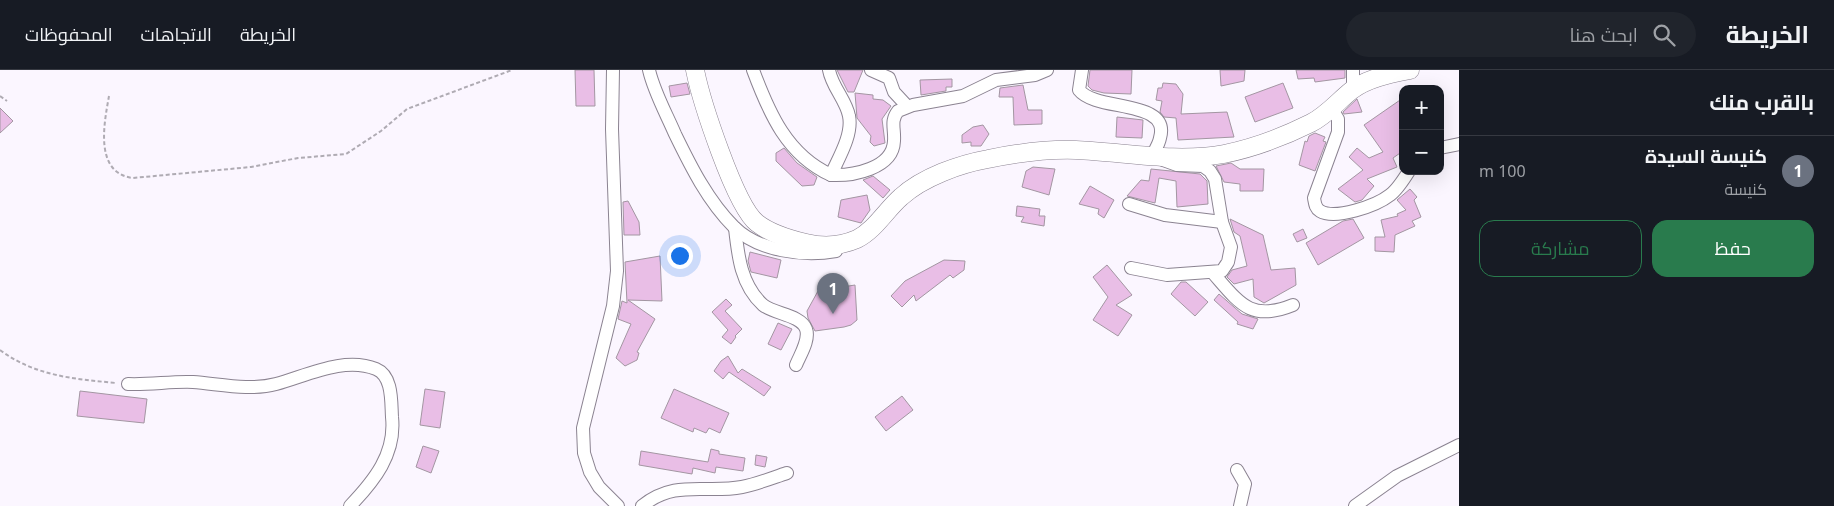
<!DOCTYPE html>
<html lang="ar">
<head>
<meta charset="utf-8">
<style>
	:root { --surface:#171b24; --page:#20242c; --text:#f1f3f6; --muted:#9ea1a6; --line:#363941; --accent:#297b4d }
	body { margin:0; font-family:"Noto Sans",Cairo,sans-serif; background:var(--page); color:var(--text); direction:rtl }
	.controls { position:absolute; right:15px; top:15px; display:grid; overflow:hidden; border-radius:10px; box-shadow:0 5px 20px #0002 }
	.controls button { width:45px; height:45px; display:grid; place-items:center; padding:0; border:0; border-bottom:1px solid var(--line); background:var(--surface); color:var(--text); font:25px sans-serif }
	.you { position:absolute; left:679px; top:185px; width:18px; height:18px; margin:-12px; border:4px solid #fff; border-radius:50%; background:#1a73e8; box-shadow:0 0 0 8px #1a73e833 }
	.badge { display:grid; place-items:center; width:32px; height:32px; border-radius:50%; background:var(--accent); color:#fff; font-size:16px; font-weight:700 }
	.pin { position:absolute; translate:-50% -41px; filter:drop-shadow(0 1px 2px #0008) }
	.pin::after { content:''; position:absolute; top:26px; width:18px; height:15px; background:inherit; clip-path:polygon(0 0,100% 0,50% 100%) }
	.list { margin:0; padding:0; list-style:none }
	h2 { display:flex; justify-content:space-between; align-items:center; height:65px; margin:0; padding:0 20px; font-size:21px }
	h2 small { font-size:16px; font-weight:400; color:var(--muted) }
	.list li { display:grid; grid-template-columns:32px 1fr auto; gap:15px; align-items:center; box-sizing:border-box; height:70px; padding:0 20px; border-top:1px solid var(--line) }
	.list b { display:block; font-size:19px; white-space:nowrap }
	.list p { margin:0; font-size:16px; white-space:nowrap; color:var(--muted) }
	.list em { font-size:16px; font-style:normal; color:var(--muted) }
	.actions { display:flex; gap:10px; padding:15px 20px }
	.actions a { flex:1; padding:11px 0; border:1px solid var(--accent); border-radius:15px; text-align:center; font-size:18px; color:var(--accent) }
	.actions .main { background:var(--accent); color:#fff }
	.icon { flex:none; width:28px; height:28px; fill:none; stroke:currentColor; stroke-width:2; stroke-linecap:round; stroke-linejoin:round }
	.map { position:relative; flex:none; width:1459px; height:436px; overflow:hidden; direction:ltr }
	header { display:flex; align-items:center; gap:30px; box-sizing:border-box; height:70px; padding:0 25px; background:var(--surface); border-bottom:1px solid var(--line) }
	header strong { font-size:24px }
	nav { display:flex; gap:28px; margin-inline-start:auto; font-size:18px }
	.search { width:350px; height:45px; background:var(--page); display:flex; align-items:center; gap:12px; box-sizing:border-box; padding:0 18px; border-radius:28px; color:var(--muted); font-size:19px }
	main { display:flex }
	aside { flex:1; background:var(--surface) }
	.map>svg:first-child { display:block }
	.building { fill:#e9bee6; stroke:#a396a2 }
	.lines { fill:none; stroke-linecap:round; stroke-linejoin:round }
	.minor-casing { stroke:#8b8391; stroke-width:14 }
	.secondary-casing { stroke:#8b8391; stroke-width:19 }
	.path { stroke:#afabb3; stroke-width:2; stroke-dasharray:4 2.5; stroke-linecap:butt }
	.minor { stroke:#fff; stroke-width:12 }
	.secondary { stroke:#fff; stroke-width:18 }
</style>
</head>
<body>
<header>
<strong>الخريطة</strong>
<div class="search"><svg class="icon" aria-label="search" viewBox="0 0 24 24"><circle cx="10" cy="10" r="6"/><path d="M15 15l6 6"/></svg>ابحث هنا</div>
<nav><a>الخريطة</a><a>الاتجاهات</a><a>المحفوظات</a></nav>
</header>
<main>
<aside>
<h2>بالقرب منك<small></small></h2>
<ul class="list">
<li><span class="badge" style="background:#6b7280">1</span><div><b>كنيسة السيدة</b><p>كنيسة</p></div><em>100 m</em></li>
</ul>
<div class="actions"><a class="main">حفظ</a><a>مشاركة</a></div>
</aside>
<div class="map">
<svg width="1459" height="436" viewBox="0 0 1459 436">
	<rect width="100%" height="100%" fill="#fbf6ff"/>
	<!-- building -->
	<g class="building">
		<path d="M 575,0 L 594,0 L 595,36 L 576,36 Z"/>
		<path d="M 837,0 L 863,0 L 854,22 L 848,22 Z"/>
		<path d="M 1090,0 L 1132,0 L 1131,24 L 1104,23 L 1092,20 L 1088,16 Z"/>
		<path d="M 1220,0 L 1245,0 L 1244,11 L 1221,16 Z"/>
		<path d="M 1296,0 L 1345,0 L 1345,8 L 1315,12 L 1314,8 L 1298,9 Z"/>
		<path d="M 952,9 L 952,17 L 946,17 L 946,21 L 921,25 L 920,10 Z"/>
		<path d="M 687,13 L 690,24 L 671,27 L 669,16 Z"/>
		<path d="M 1163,13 L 1176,14 L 1183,24 L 1181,44 L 1227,42 L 1234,67 L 1178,70 L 1176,48 L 1164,47 L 1160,42 L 1162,31 L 1156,30 L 1158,18 L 1162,18 Z"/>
		<path d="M 1283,13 L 1293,38 L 1255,52 L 1245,27 Z"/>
		<path d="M 1023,15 L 1028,40 L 1042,40 L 1042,54 L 1014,55 L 1013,27 L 999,27 L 1000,18 Z"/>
		<path d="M 855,23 L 873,25 L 873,29 L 883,30 L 891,36 L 882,49 L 885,73 L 874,76 L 870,72 L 871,66 L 857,48 Z"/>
		<path d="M 1403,28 L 1403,81 L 1393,88 L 1397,97 L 1367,109 L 1374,116 L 1362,130 L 1355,132 L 1338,119 L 1363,100 L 1349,87 L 1357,78 L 1369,88 L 1383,82 L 1364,55 Z"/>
		<path d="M 1357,29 L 1362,42 L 1344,44 L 1343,42 Z"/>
		<path d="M 0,38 L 13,51 L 0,63 Z"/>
		<path d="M 1117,47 L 1143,50 L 1142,68 L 1116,67 Z"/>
		<path d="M 983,55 L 989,64 L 981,76 L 971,76 L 971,72 L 962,73 L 962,65 L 973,57 Z"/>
		<path d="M 1315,63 L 1325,67 L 1323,71 L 1326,72 L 1315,101 L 1299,95 L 1305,71 L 1307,72 L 1309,66 Z"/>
		<path d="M 784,78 L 797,93 L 817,107 L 814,115 L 802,116 L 776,91 L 776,83 Z"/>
		<path d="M 1231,93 L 1240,99 L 1264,99 L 1263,121 L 1240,121 L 1240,114 L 1224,112 L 1216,96 Z"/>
		<path d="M 1033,97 L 1055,99 L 1049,125 L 1022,117 L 1026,101 Z"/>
		<path d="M 1151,99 L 1200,104 L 1207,111 L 1208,134 L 1177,137 L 1176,111 L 1159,108 L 1155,133 L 1127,126 L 1141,110 L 1149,111 Z"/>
		<path d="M 873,106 L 890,120 L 883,128 L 863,110 Z"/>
		<path d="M 1090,116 L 1114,130 L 1104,148 L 1098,144 L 1099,139 L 1079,134 Z"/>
		<path d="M 1410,119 L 1417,127 L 1414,130 L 1421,147 L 1412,151 L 1415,156 L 1395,165 L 1394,182 L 1375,181 L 1375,167 L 1385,167 L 1381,150 L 1398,146 L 1397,144 L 1406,140 L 1397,130 Z"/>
		<path d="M 867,125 L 870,140 L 861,153 L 838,147 L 841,130 Z"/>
		<path d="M 628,131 L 639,152 L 640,165 L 624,165 L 623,132 Z"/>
		<path d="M 1017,136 L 1040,139 L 1039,146 L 1045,146 L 1044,156 L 1021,152 L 1024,147 L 1016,146 Z"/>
		<path d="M 1230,149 L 1263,165 L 1271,200 L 1295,198 L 1296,215 L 1264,233 L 1254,227 L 1253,209 L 1234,214 L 1227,207 L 1232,200 L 1247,196 L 1240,166 L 1234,162 Z"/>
		<path d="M 1353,149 L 1364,168 L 1318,195 L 1306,173 L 1343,151 Z"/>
		<path d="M 1303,159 L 1307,168 L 1297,172 L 1293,164 Z"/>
		<path d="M 750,182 L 781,190 L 777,208 L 751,202 L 748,191 Z"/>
		<path d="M 660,186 L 662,231 L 628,230 L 655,249 L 637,282 L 639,283 L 637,290 L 625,296 L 616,288 L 631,254 L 618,249 L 622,231 L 627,233 L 625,192 Z"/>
		<path d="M 944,190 L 965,191 L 964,200 L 953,208 L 950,205 L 916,231 L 914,225 L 902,237 L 891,226 L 905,211 Z"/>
		<path d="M 1107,195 L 1132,225 L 1116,235 L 1132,245 L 1118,266 L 1093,250 L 1108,227 L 1093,207 Z"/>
		<path d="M 1181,212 L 1186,212 L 1208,232 L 1195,246 L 1171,224 Z"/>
		<path d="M 855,215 L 857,250 L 851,255 L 844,257 L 815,261 L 808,248 L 807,241 L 818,221 Z"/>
		<path d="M 1219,224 L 1242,244 L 1258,249 L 1253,259 L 1237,254 L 1238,252 L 1214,230 Z"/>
		<path d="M 726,229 L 732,235 L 725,241 L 742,259 L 735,266 L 736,267 L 731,274 L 722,267 L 728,260 L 712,242 Z"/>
		<path d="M 778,253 L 792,259 L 781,280 L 768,274 Z"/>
		<path d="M 728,286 L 738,303 L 742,299 L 771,317 L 764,326 L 729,302 L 723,309 L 714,301 L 721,291 Z"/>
		<path d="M 425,319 L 445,322 L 440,358 L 420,355 Z"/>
		<path d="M 674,319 L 729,343 L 720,363 L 709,358 L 706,363 L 694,358 L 693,362 L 661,348 Z"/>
		<path d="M 80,321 L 147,329 L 144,353 L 77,346 Z"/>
		<path d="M 902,326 L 913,340 L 886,361 L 875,347 Z"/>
		<path d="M 423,376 L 439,381 L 431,403 L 416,397 Z"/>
		<path d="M 711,379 L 719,381 L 719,384 L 745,388 L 743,401 L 716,397 L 715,403 L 693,398 L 692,404 L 639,395 L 641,381 L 708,392 Z"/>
		<path d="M 756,385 L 767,387 L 765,397 L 755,395 Z"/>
	</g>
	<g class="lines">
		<!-- minor casing -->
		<g class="minor-casing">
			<g id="minor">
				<path d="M 613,0 L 612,59 L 617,201 L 613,236 L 583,358 L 584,383 L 590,402 L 599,417 L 618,436"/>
				<path d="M 649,0 C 654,22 666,43 675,64 C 691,97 708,131 734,157 C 758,181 804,187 836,181"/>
				<path d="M 753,0 C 769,43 787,85 831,105"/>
				<path d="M 829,0 C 832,17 846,30 849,46 C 853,65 838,89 831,105 C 852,106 893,99 894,71 C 895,59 890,51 898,41 L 913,35 L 963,26 L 996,10 L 1035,5 L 1047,0"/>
				<path d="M 871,0 L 889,8 L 894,22 L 907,36"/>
				<path d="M 1082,0 L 1079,20 C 1096,42 1171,29 1160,68 C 1159,74 1155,80 1152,86 L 1177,95 L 1203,96 L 1210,101 L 1215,109 L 1222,152 L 1231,177 L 1228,192 L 1222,201 L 1167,205 L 1131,198"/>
				<path d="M 1353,0 L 1353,19"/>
				<path d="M 1332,39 L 1338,49 L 1338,62 L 1314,128 C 1315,133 1315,138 1320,141 C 1335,150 1376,136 1390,125 C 1397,120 1404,109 1409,101"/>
				<path d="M 1440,78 L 1459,74"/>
				<path d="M 1129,134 L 1165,145 L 1222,152"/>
				<path d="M 735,158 C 738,186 741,215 763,235 C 774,244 801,245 806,259 C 810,270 800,285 796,295"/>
				<path d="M 1213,203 C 1240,234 1251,252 1293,235"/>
				<path d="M 128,314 C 150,315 172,311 193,312 C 220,314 250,321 276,314 C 306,306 344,286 376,299 C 393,306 391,332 392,347 C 396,384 374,411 350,436"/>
				<path d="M 1237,400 L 1245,414 L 1240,436"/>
				<path d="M 642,436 C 676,409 705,424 742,417 C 757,414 772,408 787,403"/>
				<path d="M 1355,436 L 1397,406 L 1459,375"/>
			</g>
		</g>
		<!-- secondary casing -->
		<g class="secondary-casing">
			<path id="secondary" d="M 695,0 C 701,30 735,136 757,153 C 771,164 789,169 806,173 C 823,177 841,176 857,169 C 875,160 886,140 901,127 C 923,107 960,94 988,89 C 1017,83 1046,79 1076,80 C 1124,82 1176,93 1224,84 C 1253,78 1285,66 1311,53 C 1327,45 1338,31 1352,20 C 1368,8 1390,4 1410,0"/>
		</g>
		<!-- path -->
		<g class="path">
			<path d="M 0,26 L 7,31"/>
			<path d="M 109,26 C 104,54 94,103 133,108 L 251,97 L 298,88 L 346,84 L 381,61 L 407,39 L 512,0"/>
			<path d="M 0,280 C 35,306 74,309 116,313"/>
		</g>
		<!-- minor -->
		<use href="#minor" class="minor"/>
		<!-- secondary -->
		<use href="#secondary" class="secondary"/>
	</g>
</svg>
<div class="controls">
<button>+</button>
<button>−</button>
</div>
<div class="you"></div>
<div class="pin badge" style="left:833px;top:244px;background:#6b7280">1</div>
</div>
</main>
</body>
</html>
